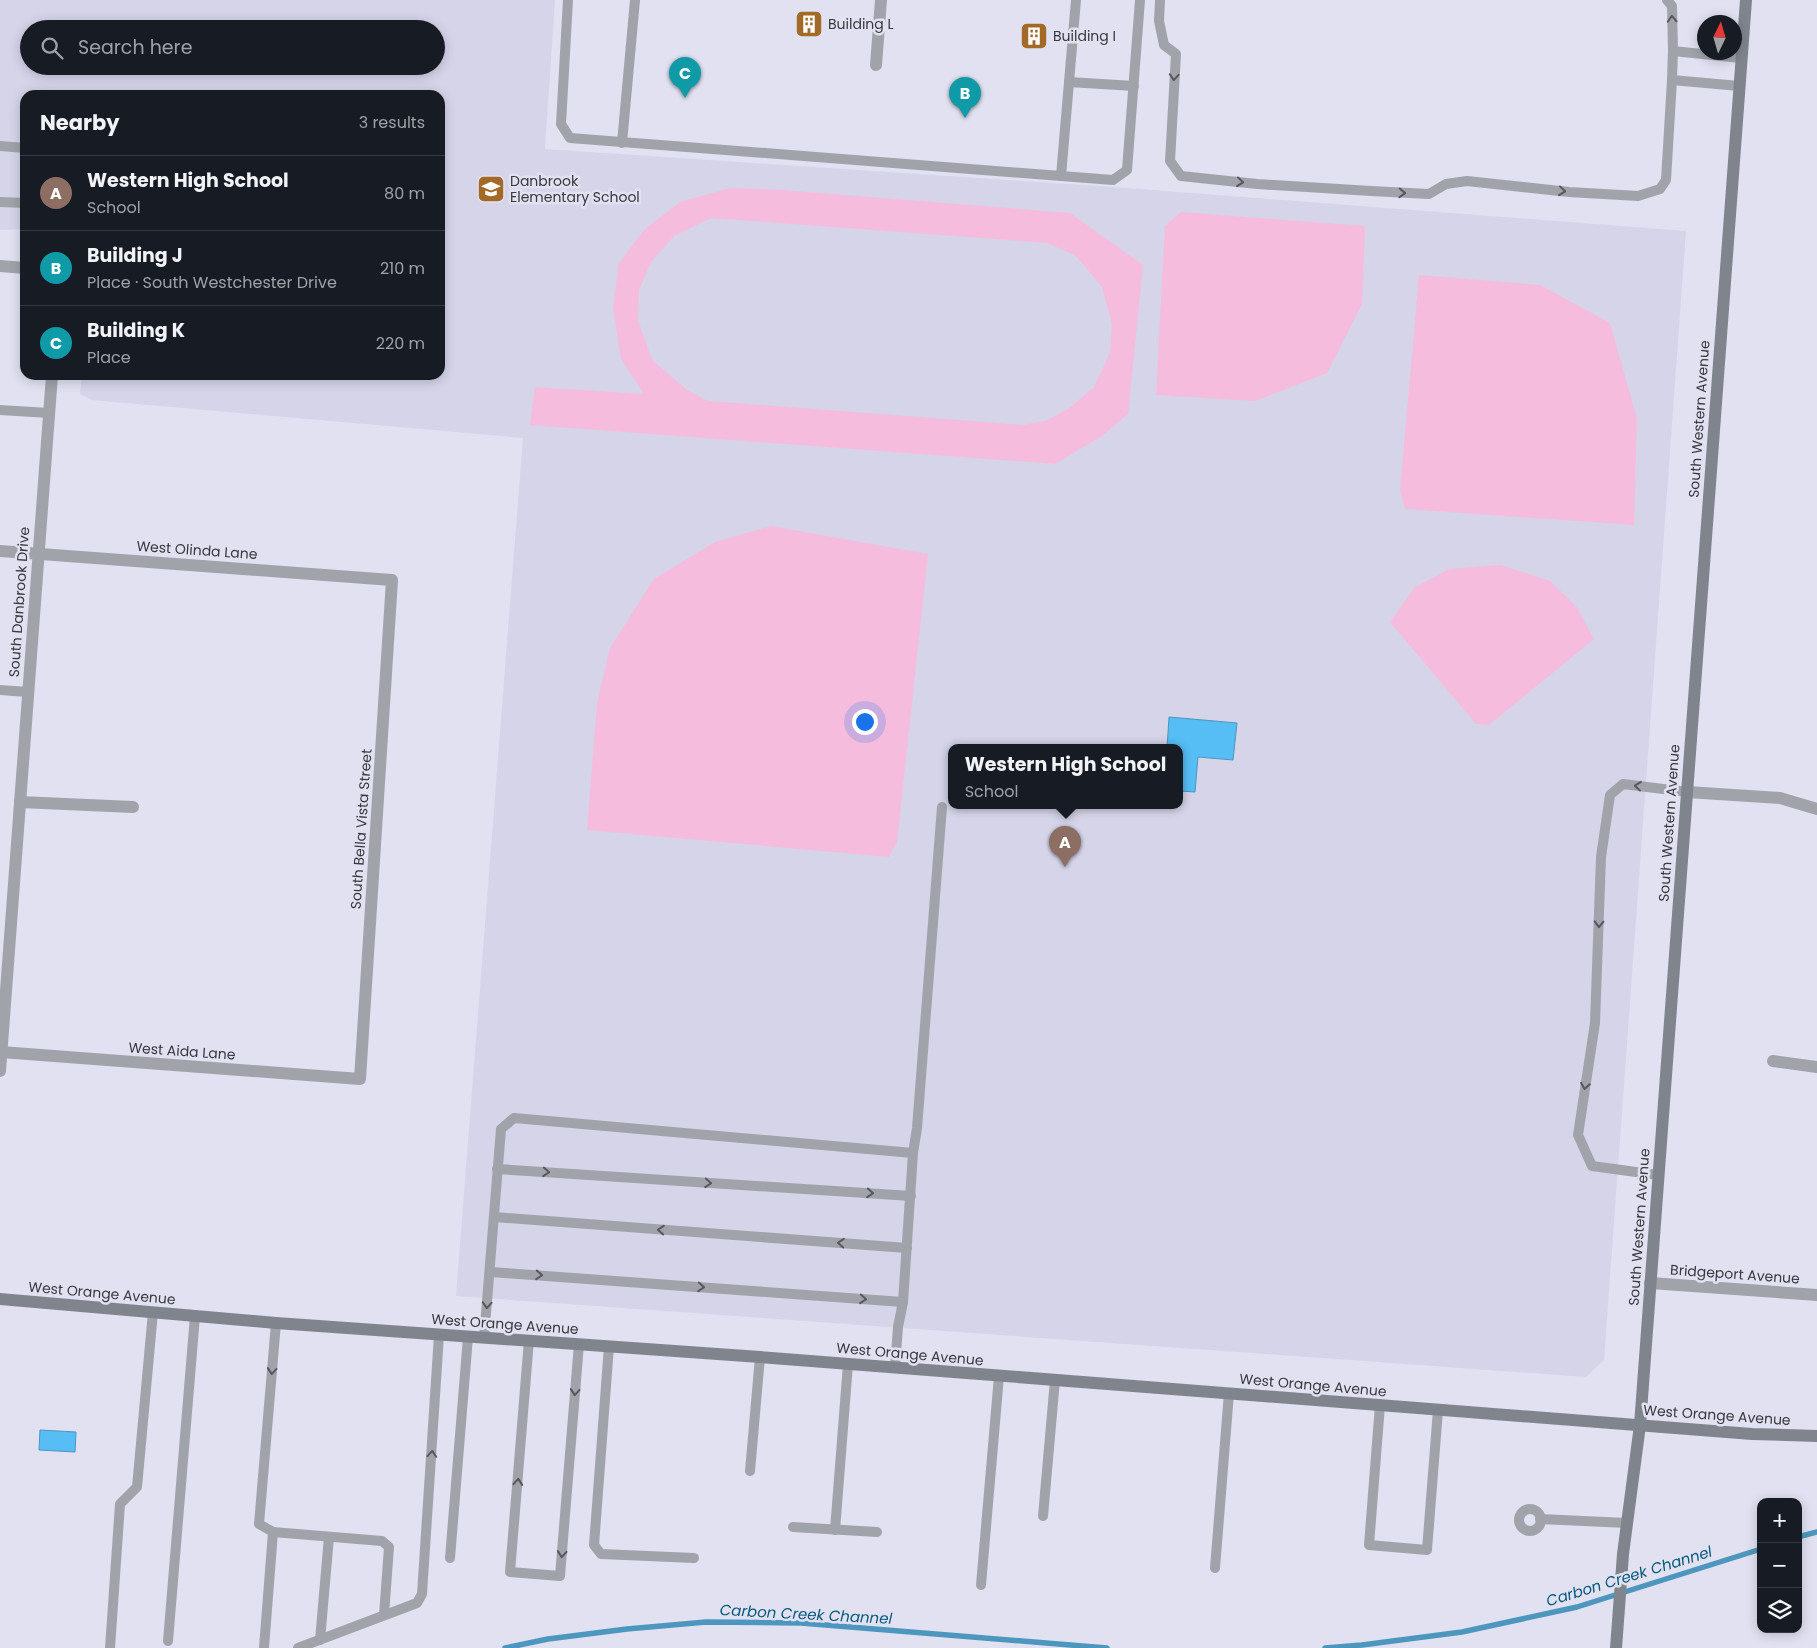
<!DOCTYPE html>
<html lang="en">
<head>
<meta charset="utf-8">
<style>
	:root { --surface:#171b24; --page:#242831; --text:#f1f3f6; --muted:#9ea1a6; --line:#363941; --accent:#a26927 }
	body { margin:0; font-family:Poppins,sans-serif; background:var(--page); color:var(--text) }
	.controls { position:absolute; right:15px; bottom:15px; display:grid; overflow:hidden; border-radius:10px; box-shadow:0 2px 12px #0003 }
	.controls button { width:45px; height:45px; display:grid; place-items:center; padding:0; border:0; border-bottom:1px solid var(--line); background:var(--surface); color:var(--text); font:25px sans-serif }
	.compass { position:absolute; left:1697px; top:15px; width:45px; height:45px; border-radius:50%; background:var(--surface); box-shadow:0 2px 12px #0003; rotate:5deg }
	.you { position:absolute; left:864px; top:721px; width:18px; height:18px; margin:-12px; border:4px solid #fff; border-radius:50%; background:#1a73e8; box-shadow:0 0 0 8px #1a73e833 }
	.badge { display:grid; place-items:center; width:32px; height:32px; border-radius:50%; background:var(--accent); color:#fff; font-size:16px; font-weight:700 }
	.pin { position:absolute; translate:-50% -41px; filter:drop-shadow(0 1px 2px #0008) }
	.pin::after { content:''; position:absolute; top:26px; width:18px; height:15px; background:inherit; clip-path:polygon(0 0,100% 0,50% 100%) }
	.popup { position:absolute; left:948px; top:744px; width:235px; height:65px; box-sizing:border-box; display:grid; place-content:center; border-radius:10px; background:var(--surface); filter:drop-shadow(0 1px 4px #0005); font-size:16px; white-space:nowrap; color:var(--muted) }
	.popup b { font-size:19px; color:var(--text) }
	.popup::after { content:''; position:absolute; left:50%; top:100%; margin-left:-10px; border:10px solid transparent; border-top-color:var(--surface) }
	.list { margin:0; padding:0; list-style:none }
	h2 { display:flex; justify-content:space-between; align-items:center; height:65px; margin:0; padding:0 20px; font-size:21px }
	h2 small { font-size:16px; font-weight:400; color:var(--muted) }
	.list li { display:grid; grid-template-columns:32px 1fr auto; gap:15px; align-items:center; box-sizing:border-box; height:75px; padding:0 20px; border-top:1px solid var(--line) }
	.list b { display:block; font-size:19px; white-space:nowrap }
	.list p { margin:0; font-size:16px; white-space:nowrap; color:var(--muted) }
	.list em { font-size:16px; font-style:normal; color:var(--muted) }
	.icon { flex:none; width:28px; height:28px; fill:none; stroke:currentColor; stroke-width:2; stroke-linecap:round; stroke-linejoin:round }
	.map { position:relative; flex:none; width:1817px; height:1648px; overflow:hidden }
	.search { position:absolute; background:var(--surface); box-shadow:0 2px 12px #0003; left:20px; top:20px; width:425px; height:55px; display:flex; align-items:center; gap:12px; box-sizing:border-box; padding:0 18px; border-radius:28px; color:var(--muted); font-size:19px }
	.panel { position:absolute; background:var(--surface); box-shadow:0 2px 12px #0003; left:20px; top:90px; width:425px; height:290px; border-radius:15px }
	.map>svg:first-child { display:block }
	.built { fill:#d5d4e9; fill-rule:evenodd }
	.green { fill:#f6bcdd; fill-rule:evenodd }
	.water { fill:#56bef5; stroke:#4d96be }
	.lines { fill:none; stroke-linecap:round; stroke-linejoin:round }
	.stream { stroke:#4d96be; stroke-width:5.5 }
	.lane { stroke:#a0a4aa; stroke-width:10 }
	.street { stroke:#a0a4aa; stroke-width:12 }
	.secondary { stroke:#80858d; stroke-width:12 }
	.oneway { stroke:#57585e }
	.labels { text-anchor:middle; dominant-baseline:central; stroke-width:5; stroke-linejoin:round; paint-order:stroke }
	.poi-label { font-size:14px; fill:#38383e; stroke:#e2e1f1; text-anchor:start }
	.street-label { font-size:14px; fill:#38383e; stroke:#e2e1f1 }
	.water-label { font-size:15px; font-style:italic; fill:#00597d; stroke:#e2e1f1 }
</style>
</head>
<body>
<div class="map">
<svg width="1817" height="1648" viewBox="0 0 1817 1648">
	<rect width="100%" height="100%" fill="#e2e1f1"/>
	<!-- built -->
	<path class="built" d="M 0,0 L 555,0 L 545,149 L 1126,188 L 1686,231 L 1604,1360 L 1586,1377 L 456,1296 L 523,438 L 92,400 L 80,394 L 82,375 L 440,375 L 440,95 L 25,95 L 25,229 L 0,230 ZM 29,29 L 436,29 L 436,66 L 29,66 ZM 951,748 L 1179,748 L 1179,806 L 951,806 Z"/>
	<!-- green -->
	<g class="green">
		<path d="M 730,188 L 782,190 L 1070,213 L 1143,265 L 1128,414 L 1102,436 L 1055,464 L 530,425 L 535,387 L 644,394 L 621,359 L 613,307 L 619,263 L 645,229 L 680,202 ZM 711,218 L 1048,243 L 1076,256 L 1102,287 L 1112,324 L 1110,353 L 1094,387 L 1068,409 L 1045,421 L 1023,425 L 708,401 L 687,390 L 652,360 L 638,320 L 639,290 L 651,262 L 674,236 Z"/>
		<path d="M 1181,212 L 1365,226 L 1362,304 L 1327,373 L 1255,401 L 1156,395 L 1165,226 Z"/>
		<path d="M 1419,275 L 1540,285 L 1610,323 L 1637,419 L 1634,525 L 1405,509 L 1400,490 Z"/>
		<path d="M 771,526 L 928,554 L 897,842 L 889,857 L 587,830 L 597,703 L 610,648 L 654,579 L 715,542 Z"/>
		<path d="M 1501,565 L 1550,581 L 1576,606 L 1594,639 L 1489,725 L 1476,724 L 1390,622 L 1414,588 L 1449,569 Z"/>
	</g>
	<!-- water -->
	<g class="water">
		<path d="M 1169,717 L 1237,723 L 1233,760 L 1198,757 L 1195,792 L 1179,791 L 1179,748 L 1167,748 Z"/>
		<path d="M 40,1430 L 76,1432 L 75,1452 L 39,1450 Z"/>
	</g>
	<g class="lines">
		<!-- stream -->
		<g class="stream">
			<path d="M 1798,1537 L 1817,1532"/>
			<path d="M 505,1648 L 548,1639 L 627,1629 L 706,1622 L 801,1623 L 1107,1648"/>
			<path d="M 1325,1648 L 1362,1645 L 1462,1632 L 1577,1607 L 1761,1549"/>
		</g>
		<!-- lane -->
		<g class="lane">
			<path d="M 568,0 L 561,124 L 570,138 L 1113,180 L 1127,170 L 1140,0"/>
			<path d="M 1160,0 L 1159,21 L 1164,45 L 1176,54 L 1170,161 L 1181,176 L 1257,184 L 1371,191 L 1429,194 L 1446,184 L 1467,181 L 1569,192 L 1638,196 L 1660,189 L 1666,180 L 1672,80 L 1739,86"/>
			<path d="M 1667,0 L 1672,6 L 1673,51 L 1741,58"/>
			<path d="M 1672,80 L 1673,51"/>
			<path d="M 1069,82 L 1134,86"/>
			<path d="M 622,143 L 635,0"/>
			<path d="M 0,146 L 25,148"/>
			<path d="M 1061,176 L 1076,0"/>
			<path d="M 0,202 L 25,203"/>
			<path d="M 0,410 L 49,413"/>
			<path d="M 0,690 L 28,692"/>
			<path d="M 913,1153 L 917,1128 L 942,807"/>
			<path d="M 497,1169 L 911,1196"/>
			<path d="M 1658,1175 L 1592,1166 L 1578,1135 L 1595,1023 L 1601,857 L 1610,795 L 1623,784 L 1687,792"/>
			<path d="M 494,1217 L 907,1248"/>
			<path d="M 491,1272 L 903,1302"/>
			<path d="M 484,1338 L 501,1129 L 514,1118 L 913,1153 L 903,1302 L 898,1327 L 895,1367"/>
			<path d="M 529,1340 L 510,1572 L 560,1576 L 579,1344"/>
			<path d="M 609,1346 L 594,1545 L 601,1554 L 694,1558"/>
			<path d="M 1380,1405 L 1369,1545 L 1427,1550 L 1438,1410"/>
			<path d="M 750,1471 L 760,1357"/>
			<circle cx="1530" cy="1520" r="11"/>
			<path d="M 1043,1516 L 1055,1380"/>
			<path d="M 1540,1519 L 1627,1523"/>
			<path d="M 793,1527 L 877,1532"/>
			<path d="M 835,1530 L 848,1364"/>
			<path d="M 273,1532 L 382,1541 L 389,1547 L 384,1615"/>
			<path d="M 450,1558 L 468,1337"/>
			<path d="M 1215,1568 L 1229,1393"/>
			<path d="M 981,1585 L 999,1376"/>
			<path d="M 320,1640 L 329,1537"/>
			<path d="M 168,1641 L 195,1316"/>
			<path d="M 110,1648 L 120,1504 L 137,1487 L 153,1312"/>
			<path d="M 264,1648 L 273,1532 L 259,1524 L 276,1323"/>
			<path d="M 298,1648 L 417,1603 L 422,1594 L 439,1335"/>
		</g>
		<!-- street -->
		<g class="street">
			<path d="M 876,65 L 881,0"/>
			<path d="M 0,266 L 25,268"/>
			<path d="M 0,551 L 392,580 L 360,1079 L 1,1052"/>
			<path d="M 1687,792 L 1780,798 L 1817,809"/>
			<path d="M 20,802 L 133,807"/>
			<path d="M 1773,1061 L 1817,1067"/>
			<path d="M 0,1071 L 52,375"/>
			<path d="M 1650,1283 L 1817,1295"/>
		</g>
		<!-- secondary -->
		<g class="secondary">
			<path d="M 0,1299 L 276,1323 L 760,1357 L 1752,1434 L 1817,1436"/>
			<path d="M 1616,1648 L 1623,1554 L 1640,1425 L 1746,0"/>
		</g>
	</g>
	<!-- one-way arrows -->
	<defs><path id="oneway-chevron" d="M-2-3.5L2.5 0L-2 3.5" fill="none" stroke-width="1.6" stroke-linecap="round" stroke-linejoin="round" transform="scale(1.25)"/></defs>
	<g class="oneway">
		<use href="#oneway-chevron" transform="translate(1672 19) rotate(-93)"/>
		<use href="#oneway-chevron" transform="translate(1174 77) rotate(94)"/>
		<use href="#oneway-chevron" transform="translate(1240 182) rotate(6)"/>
		<use href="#oneway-chevron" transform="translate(1562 191) rotate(6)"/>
		<use href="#oneway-chevron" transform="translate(1402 193) rotate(2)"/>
		<use href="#oneway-chevron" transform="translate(1638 786) rotate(-174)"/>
		<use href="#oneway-chevron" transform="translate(1599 924) rotate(92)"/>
		<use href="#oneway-chevron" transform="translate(1585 1086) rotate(99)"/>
		<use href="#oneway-chevron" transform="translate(546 1172) rotate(4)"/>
		<use href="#oneway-chevron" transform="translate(708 1183) rotate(4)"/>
		<use href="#oneway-chevron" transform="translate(870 1193) rotate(4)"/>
		<use href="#oneway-chevron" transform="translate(661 1230) rotate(-176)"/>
		<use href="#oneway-chevron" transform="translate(841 1243) rotate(-176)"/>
		<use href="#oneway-chevron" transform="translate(539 1275) rotate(4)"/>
		<use href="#oneway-chevron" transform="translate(701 1287) rotate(4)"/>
		<use href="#oneway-chevron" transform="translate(863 1299) rotate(4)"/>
		<use href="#oneway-chevron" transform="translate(487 1305) rotate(94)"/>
		<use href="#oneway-chevron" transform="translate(272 1371) rotate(95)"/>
		<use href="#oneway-chevron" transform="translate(575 1392) rotate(95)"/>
		<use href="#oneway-chevron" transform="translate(432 1454) rotate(-86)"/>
		<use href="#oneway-chevron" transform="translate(518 1482) rotate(-85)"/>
		<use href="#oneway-chevron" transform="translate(562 1554) rotate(95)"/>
	</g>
	<!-- icons -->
	<defs>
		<g id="building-square" transform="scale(1.4375)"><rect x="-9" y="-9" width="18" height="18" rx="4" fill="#a26927" stroke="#e2e1f1"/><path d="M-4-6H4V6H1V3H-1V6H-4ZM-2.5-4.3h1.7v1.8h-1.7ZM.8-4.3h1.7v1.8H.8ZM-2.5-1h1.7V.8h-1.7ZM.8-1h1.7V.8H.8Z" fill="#fff"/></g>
		<g id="school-square" transform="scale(1.4375)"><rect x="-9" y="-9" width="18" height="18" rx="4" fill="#a26927" stroke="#e2e1f1"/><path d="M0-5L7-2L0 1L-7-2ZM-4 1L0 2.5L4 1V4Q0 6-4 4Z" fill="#fff"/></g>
	</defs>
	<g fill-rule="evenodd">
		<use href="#building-square" x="809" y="24"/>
		<use href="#building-square" x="1034" y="36"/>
		<use href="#school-square" x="491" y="189"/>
	</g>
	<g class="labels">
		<!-- poi labels -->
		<g class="poi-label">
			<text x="828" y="24">Building L</text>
			<text x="1053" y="36">Building I</text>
			<text x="510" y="181">Danbrook<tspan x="510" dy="16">Elementary School</tspan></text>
		</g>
		<!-- street labels -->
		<g class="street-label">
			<text transform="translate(1699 419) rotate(-86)">South Western Avenue</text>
			<text transform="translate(197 550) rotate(4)">West Olinda Lane</text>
			<text transform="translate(19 602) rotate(-86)">South Danbrook Drive</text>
			<text transform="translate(1669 823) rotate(-86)">South Western Avenue</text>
			<text transform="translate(361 829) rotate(-86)">South Bella Vista Street</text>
			<text transform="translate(182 1051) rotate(4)">West Aida Lane</text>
			<text transform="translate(1639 1227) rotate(-86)">South Western Avenue</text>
			<text transform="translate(1735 1274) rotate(4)">Bridgeport Avenue</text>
			<text transform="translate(102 1293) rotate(5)">West Orange Avenue</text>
			<text transform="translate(505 1324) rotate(4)">West Orange Avenue</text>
			<text transform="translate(910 1354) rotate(5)">West Orange Avenue</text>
			<text transform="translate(1313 1385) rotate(5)">West Orange Avenue</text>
			<text transform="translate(1717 1415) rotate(4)">West Orange Avenue</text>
		</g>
		<!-- water labels -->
		<g class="water-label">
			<text transform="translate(1629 1576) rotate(-17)">Carbon Creek Channel</text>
			<text transform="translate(806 1614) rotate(3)">Carbon Creek Channel</text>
		</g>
	</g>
</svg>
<div class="controls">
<button>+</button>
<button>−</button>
<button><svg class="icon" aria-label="layers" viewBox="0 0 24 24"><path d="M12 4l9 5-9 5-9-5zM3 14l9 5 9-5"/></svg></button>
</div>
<svg class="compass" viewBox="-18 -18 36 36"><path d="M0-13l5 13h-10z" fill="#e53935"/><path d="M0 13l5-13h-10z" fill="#9ea1a6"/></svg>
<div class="you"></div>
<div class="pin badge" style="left:1065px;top:867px;background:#8d6e63">A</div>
<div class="popup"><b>Western High School</b>School</div>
<div class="pin badge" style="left:965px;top:118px;background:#0f9aa8">B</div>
<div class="pin badge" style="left:685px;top:98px;background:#0f9aa8">C</div>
<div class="search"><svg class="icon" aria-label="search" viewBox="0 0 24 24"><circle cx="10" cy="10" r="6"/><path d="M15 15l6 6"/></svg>Search here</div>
<section class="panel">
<h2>Nearby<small>3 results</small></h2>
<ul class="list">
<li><span class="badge" style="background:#8d6e63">A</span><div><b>Western High School</b><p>School</p></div><em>80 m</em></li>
<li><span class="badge" style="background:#0f9aa8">B</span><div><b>Building J</b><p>Place · South Westchester Drive</p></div><em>210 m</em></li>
<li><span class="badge" style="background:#0f9aa8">C</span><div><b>Building K</b><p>Place</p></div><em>220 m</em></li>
</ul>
</section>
</div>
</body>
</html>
